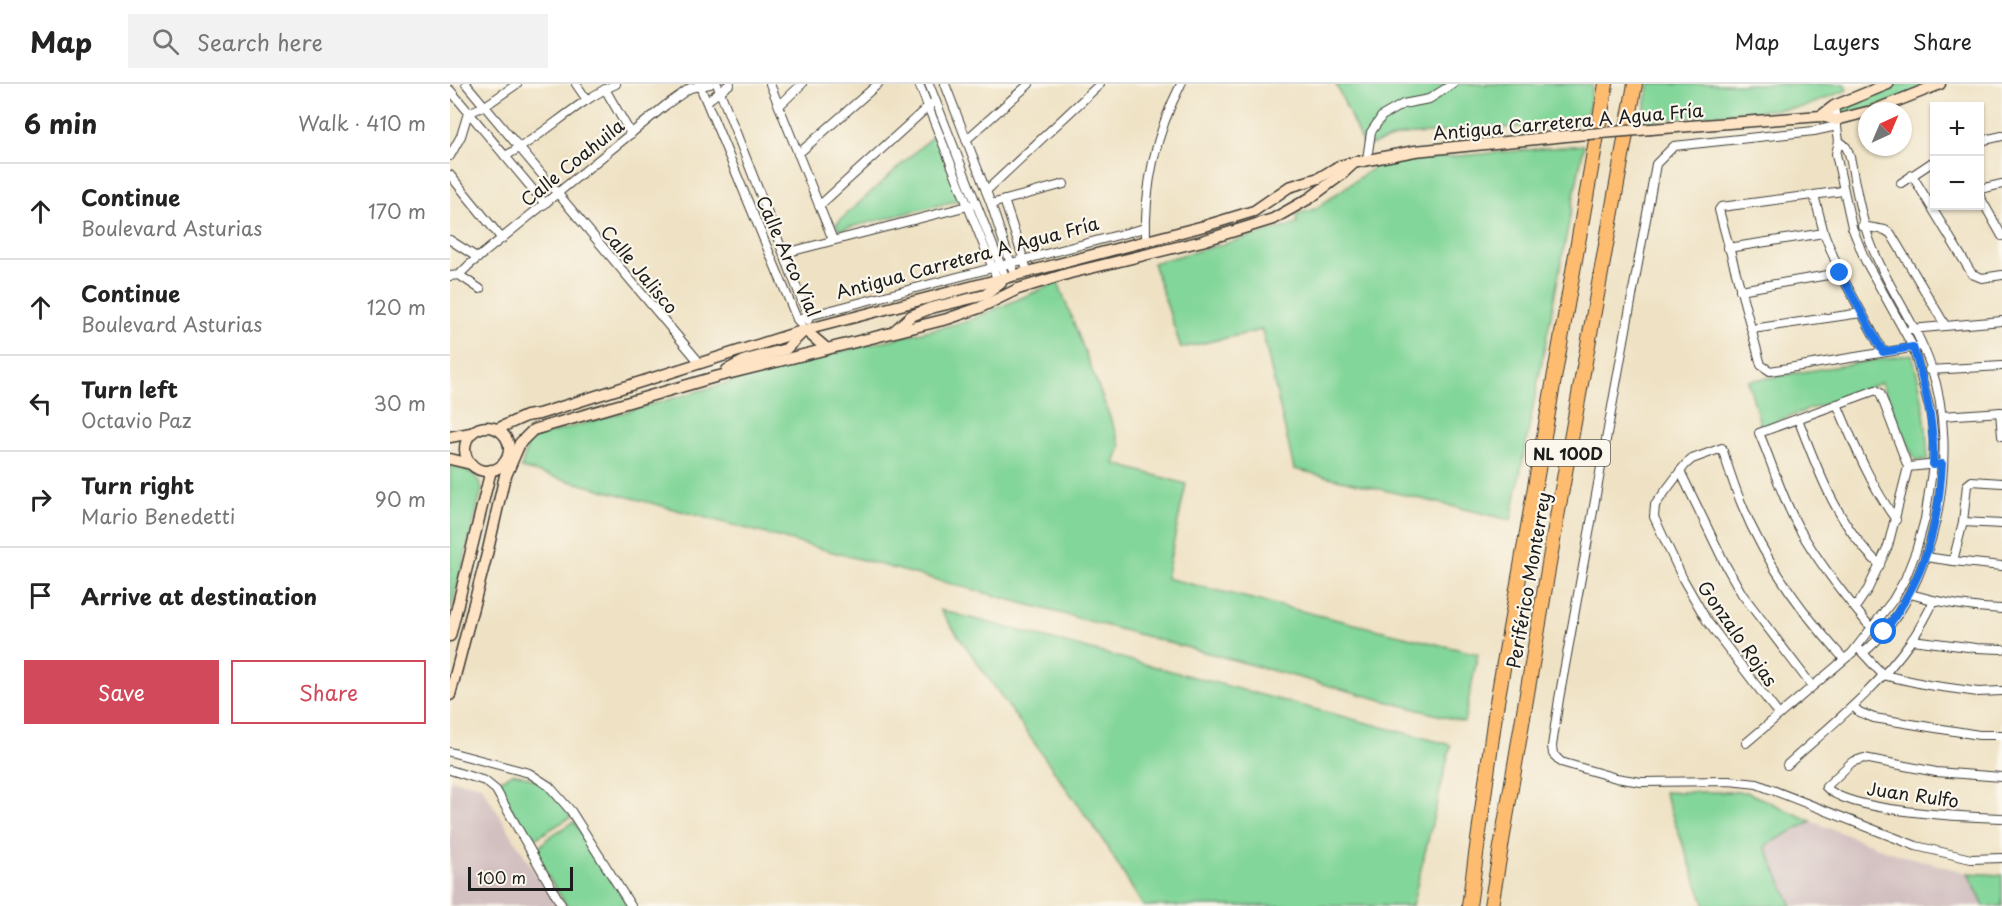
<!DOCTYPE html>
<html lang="en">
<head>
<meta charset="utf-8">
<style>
	:root { --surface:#fff; --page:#f2f2f2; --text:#222; --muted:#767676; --line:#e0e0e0; --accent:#d1495b }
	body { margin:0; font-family:"Playpen Sans",sans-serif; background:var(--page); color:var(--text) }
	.controls { position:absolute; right:18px; top:18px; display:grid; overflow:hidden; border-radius:0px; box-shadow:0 2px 4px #0004 }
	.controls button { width:54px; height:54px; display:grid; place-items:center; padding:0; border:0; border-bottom:2px solid var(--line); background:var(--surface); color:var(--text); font:30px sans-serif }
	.compass { position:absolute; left:1408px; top:18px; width:54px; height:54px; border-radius:50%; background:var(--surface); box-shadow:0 2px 4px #0004; rotate:44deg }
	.scale { position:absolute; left:18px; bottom:15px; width:105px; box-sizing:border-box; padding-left:6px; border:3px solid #1c1c1c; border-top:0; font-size:16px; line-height:21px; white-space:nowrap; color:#1c1c1c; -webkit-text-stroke:4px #fbf7ec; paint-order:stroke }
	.stop { position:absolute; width:18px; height:18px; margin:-14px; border:4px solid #1a73e8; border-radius:50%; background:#fff }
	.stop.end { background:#1a73e8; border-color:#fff; box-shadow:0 2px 6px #0008 }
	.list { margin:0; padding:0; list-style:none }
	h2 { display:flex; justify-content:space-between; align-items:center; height:78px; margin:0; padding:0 24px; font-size:26px }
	h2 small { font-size:20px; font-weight:400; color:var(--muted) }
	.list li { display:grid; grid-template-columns:39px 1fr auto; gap:18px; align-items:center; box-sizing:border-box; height:96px; padding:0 24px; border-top:2px solid var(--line) }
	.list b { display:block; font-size:22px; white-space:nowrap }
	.list p { margin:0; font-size:20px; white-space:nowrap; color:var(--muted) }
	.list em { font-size:20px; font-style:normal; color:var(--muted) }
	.actions { display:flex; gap:12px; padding:18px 24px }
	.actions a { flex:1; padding:14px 0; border:2px solid var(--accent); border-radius:0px; text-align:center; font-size:21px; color:var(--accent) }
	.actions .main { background:var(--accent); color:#fff }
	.icon { flex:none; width:33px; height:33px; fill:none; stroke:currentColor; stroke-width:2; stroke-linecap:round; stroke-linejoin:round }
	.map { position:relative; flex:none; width:1552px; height:822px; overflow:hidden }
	header { display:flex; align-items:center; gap:36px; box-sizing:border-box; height:84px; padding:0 30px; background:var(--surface); border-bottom:2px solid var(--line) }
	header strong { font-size:28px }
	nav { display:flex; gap:33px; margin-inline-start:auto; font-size:21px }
	.search { width:420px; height:54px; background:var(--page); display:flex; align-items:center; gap:15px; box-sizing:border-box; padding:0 21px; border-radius:0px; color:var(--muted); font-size:22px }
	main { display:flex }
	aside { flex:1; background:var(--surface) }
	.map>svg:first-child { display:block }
	.industrial { fill:#d2bfc0 }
	.green { fill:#82d699; stroke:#4f795a; stroke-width:1.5 }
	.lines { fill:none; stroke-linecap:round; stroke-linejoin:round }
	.street-casing { stroke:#3c3a35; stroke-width:10 }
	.secondary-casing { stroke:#3c3a35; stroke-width:13 }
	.highway-casing { stroke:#3c3a35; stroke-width:16 }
	.street { stroke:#fff; stroke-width:8 }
	.secondary { stroke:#fee4c5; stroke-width:10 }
	.highway { stroke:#fdbc6f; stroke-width:14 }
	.secondary-bridge-casing { stroke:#3c3a35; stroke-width:13; stroke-linecap:butt }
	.secondary-bridge { stroke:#fee4c5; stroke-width:10 }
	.route { stroke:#1a73e8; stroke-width:8 }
	.labels { text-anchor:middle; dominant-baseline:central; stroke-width:4.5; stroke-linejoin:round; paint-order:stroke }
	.shield { fill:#fbf7ec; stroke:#5f5e5a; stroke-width:1.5 }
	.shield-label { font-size:16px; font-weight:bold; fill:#1c1c1c }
	.street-label { font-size:18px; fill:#1c1c1c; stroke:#fbf7ec }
</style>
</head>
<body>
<header>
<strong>Map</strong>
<div class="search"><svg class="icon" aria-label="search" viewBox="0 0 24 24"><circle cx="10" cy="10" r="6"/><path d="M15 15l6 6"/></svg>Search here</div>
<nav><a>Map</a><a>Layers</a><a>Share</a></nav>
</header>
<main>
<aside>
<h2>6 min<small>Walk · 410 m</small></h2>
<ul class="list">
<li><svg class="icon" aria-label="ahead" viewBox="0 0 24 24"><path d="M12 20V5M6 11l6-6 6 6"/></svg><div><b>Continue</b><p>Boulevard Asturias</p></div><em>170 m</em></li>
<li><svg class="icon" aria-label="ahead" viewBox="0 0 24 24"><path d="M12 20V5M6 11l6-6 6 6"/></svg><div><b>Continue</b><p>Boulevard Asturias</p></div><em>120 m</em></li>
<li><svg class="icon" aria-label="left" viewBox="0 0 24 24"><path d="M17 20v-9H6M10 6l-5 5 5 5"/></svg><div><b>Turn left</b><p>Octavio Paz</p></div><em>30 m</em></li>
<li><svg class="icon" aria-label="right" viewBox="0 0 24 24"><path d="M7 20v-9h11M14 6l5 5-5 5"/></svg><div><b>Turn right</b><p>Mario Benedetti</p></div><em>90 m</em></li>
<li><svg class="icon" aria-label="arrive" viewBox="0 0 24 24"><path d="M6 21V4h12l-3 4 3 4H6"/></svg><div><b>Arrive at destination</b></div></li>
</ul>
<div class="actions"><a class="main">Save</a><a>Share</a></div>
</aside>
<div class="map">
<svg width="1552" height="822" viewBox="0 0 1552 822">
	<rect width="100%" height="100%" fill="#fbf7ec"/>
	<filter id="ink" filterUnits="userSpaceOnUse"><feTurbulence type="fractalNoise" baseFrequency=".0167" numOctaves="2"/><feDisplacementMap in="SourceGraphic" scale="12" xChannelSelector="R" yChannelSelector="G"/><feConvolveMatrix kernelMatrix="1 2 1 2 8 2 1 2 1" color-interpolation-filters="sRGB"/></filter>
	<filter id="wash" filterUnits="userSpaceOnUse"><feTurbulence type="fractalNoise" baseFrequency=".008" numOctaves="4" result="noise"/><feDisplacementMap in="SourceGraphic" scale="24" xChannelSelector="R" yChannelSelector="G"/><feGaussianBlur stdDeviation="1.35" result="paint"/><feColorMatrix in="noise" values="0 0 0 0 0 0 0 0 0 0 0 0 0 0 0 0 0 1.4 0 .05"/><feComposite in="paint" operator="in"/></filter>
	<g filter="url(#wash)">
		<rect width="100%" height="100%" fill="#efe2c4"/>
		<!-- industrial -->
		<g class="industrial">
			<path d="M 0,695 L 31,702 L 106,822 L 0,822 Z"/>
			<path d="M 1361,737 L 1440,768 L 1518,789 L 1534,822 L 1342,822 L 1315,762 Z"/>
		</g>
		<!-- green -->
		<g class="green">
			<path d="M 886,0 L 1143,0 L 1136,38 L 952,51 L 914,63 Z"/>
			<path d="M 1199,0 L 1395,0 L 1397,6 L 1354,23 L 1193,37 Z"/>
			<path d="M 1444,0 L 1485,0 L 1422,25 L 1392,29 L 1392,24 Z"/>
			<path d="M 485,50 L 510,116 L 389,146 L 386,140 Z"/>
			<path d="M 1134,61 L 1061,436 L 844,385 L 812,246 L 731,264 L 703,179 L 847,140 L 847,130 L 865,125 L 930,79 Z"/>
			<path d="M 608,198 L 671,362 L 665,380 L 736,400 L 716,494 L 1028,570 L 1014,638 L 71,384 L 79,355 L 376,271 L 518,237 Z"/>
			<path d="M 1462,270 C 1472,305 1477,339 1478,376 L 1465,376 L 1431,299 L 1311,343 L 1298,297 Z"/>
			<path d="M 0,382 C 16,386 28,388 32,406 L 0,529 Z"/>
			<path d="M 490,526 L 1001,661 L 962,822 L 693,822 L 651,753 Z"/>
			<path d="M 63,689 C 93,694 104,711 121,733 L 81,757 L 48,703 L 49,697 Z"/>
			<path d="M 1214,708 L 1297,708 L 1361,737 L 1315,762 L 1342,822 L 1255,822 Z"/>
			<path d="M 123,738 L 124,738 L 179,822 L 117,822 L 88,777 L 87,766 L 99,753 Z"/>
			<path d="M 1518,789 L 1552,791 L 1552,822 L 1534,822 Z"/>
		</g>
	</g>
	<g filter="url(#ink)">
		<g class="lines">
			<!-- street casing -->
			<g class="street-casing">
				<g id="street">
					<path d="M 16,0 L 250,279"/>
					<path d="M 126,0 L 137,16"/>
					<path d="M 249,0 L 347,235 L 355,246"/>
					<path d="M 267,0 L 358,232 L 358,236"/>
					<path d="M 320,0 L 383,156"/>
					<path d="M 469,0 L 548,197"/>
					<path d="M 479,0 L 556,195"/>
					<path d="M 495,0 L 541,120 L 565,192"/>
					<path d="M 155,5 L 181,50"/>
					<path d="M 0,6 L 95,120"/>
					<path d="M 257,17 L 280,0"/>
					<path d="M 329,22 L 352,0"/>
					<path d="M 1387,42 L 1364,47 L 1224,62 L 1206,80 L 1109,615 L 1102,662 L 1103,670 L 1111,678 L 1166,694 L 1191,698 L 1279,697 L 1307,700 L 1466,762 L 1521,775 L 1552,774"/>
					<path d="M 516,56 L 579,0"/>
					<path d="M 1389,57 C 1392,59 1394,61 1396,63 C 1402,72 1402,88 1405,99 C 1409,120 1413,140 1421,160 C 1437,203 1466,239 1481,283 C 1511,369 1487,509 1413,569"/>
					<path d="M 1530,57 L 1552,52"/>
					<path d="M 348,70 L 428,0"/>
					<path d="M 0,72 L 11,52 L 18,29 L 35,22 L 67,0"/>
					<path d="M 55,72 C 94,52 125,18 166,0"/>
					<path d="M 917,75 L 921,48 L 932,32 L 953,20 L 979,15 L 1003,0"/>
					<path d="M 0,91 L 52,155"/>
					<path d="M 1462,91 L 1522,190 L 1532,194 L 1552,191"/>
					<path d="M 1451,99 L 1484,77"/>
					<path d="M 1530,105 L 1552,100"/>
					<path d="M 536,107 L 650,0"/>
					<path d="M 1393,107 L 1271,123 L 1269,126 L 1311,281 L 1320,287 L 1467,263"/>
					<path d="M 1364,111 L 1374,149 L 1390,189 L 1433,268"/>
					<path d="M 1530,113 L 1552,152"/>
					<path d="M 554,116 L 578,189"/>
					<path d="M 541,120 L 614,100"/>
					<path d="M 369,122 L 481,20"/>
					<path d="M 1412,142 L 1435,146 L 1441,150 L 1495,241"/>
					<path d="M 0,156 L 28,174"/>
					<path d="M 696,158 C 694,104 706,49 731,0"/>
					<path d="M 1278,164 L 1374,149"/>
					<path d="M 339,168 L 522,121"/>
					<path d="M 9,191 L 19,181 L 216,21 L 240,4 L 260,0"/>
					<path d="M 0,192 L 9,191 L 30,205"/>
					<path d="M 1290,206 L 1390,189"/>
					<path d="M 347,235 L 695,144"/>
					<path d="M 1302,245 L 1411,229"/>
					<path d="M 1461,245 L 1552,237"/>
					<path d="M 1479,286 L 1552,282"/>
					<path d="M 1387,320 C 1404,360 1420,400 1446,436"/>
					<path d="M 1550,328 L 1552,352"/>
					<path d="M 1492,332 L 1552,328"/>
					<path d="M 1348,335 C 1368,387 1388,442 1430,481"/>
					<path d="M 1458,383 L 1488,380"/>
					<path d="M 1230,387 L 1275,480 L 1292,510 L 1362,602"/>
					<path d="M 1513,438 L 1552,440"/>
					<path d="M 1476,473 L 1503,477 L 1552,482"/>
					<path d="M 1503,477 L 1513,438 L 1517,401 L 1522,397 L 1552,399"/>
					<path d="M 1460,510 C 1491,519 1520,524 1552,525"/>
					<path d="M 1405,524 L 1418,505 L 1438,462 L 1458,383 L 1430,309 L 1426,306 L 1309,349 C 1323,381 1332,415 1350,446 C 1369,479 1393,510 1417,539"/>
					<path d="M 1462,556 L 1526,564 L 1552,565"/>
					<path d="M 1410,566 L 1433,591 L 1478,601 L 1528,608 L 1552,607"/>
					<path d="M 1403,622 L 1409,628 L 1424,634 L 1529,651 L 1552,651"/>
					<path d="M 1329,631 L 1257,537 L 1233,495 L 1204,433 L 1205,421 L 1235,381 L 1242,375 L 1272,364 C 1278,383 1284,402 1292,421 C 1315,478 1353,530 1394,575"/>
					<path d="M 1296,659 L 1402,569 L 1443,516 L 1455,495 L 1466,467 L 1475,435 L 1483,381 L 1484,356 L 1481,330 L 1463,263 L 1415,176 L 1402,143 L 1386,70 L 1389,57 L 1384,22"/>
					<path d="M 0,668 L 79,689 L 99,702 L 121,727 L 181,822"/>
					<path d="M 1337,681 C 1380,642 1427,605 1461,557 C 1470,545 1477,530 1484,517"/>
					<path d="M 0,686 L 35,697 L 46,706 L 112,822"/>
					<path d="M 1552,693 L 1486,688 L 1414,674 L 1402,678 L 1376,703 C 1397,728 1518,733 1552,734"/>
				</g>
			</g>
			<!-- secondary casing -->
			<g class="secondary-casing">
				<g id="secondary">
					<path d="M 1422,27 L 1490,0"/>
					<path d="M 1371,32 L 1384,22 L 1438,0"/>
					<path d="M 1201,45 L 1371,32 L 1386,36 L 1417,28"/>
					<path d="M 355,246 L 377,265"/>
					<path d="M 444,247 L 461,232 L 481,224 L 535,211 L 551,199"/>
					<path d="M 277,286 L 296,276 L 336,265 L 353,248"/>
					<circle cx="37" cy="365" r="22"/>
					<path d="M 47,345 L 76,332 L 89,330 L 355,246 L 758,141 L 804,127 L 839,103 L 869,94 L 889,82 L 897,80 L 965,67 L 1126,51"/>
					<path d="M 0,353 L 21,349"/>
					<path d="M 0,375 L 21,380"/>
					<path d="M 55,394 L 70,359 L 83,346 L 265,293 L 497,235 L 529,224 L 568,205 L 620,189 L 752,157 L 823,135 L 860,114 L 891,91 L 905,78"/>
					<path d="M 0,552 L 41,386"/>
					<path d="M 0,611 L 37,470 L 56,387"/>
				</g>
			</g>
			<!-- highway casing -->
			<g class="highway-casing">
				<g id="highway">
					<path d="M 1019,822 L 1046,624 L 1156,0"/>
					<path d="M 1041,822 L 1107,433 L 1185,0"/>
				</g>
			</g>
			<!-- street -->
			<use href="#street" class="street"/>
			<!-- secondary -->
			<use href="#secondary" class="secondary"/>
			<!-- highway -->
			<use href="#highway" class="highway"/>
			<!-- secondary-bridge casing -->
			<g class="secondary-bridge-casing">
				<path id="secondary-bridge" d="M 1126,51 L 1201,45"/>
			</g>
			<!-- secondary-bridge -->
			<use href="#secondary-bridge" class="secondary-bridge"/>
		</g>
	</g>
	<g class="lines" filter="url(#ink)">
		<!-- route -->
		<path class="route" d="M 1390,189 L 1433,268 L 1463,263 C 1475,302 1485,340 1483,381 L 1492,380 C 1488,447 1474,494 1434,548"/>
	</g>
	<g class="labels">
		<!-- shield labels -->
		<rect class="shield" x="1076" y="356" width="84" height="26" rx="4.5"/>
		<g class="shield-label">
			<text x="1118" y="369">NL 100D</text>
		</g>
		<!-- street labels -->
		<g class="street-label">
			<text transform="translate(1118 37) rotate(-5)">Antigua Carretera A Agua Fría</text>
			<text transform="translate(122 78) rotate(-39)">Calle Coahuila</text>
			<text transform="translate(339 172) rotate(66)">Calle Arco Vial</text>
			<text transform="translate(517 173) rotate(-15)">Antigua Carretera A Agua Fría</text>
			<text transform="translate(190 185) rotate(50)">Calle Jalisco</text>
			<text transform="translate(1078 496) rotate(-80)">Periférico Monterrey</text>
			<text transform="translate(1288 549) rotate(55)">Gonzalo Rojas</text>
			<text transform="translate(1463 710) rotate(8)">Juan Rulfo</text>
		</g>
	</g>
</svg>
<div class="controls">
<button>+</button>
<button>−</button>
</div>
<svg class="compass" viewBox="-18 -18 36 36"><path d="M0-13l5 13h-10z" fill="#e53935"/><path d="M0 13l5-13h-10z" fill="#767676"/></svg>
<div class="scale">100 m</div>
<div class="stop" style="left:1434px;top:548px"></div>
<div class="stop end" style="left:1390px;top:189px"></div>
</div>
</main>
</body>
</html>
